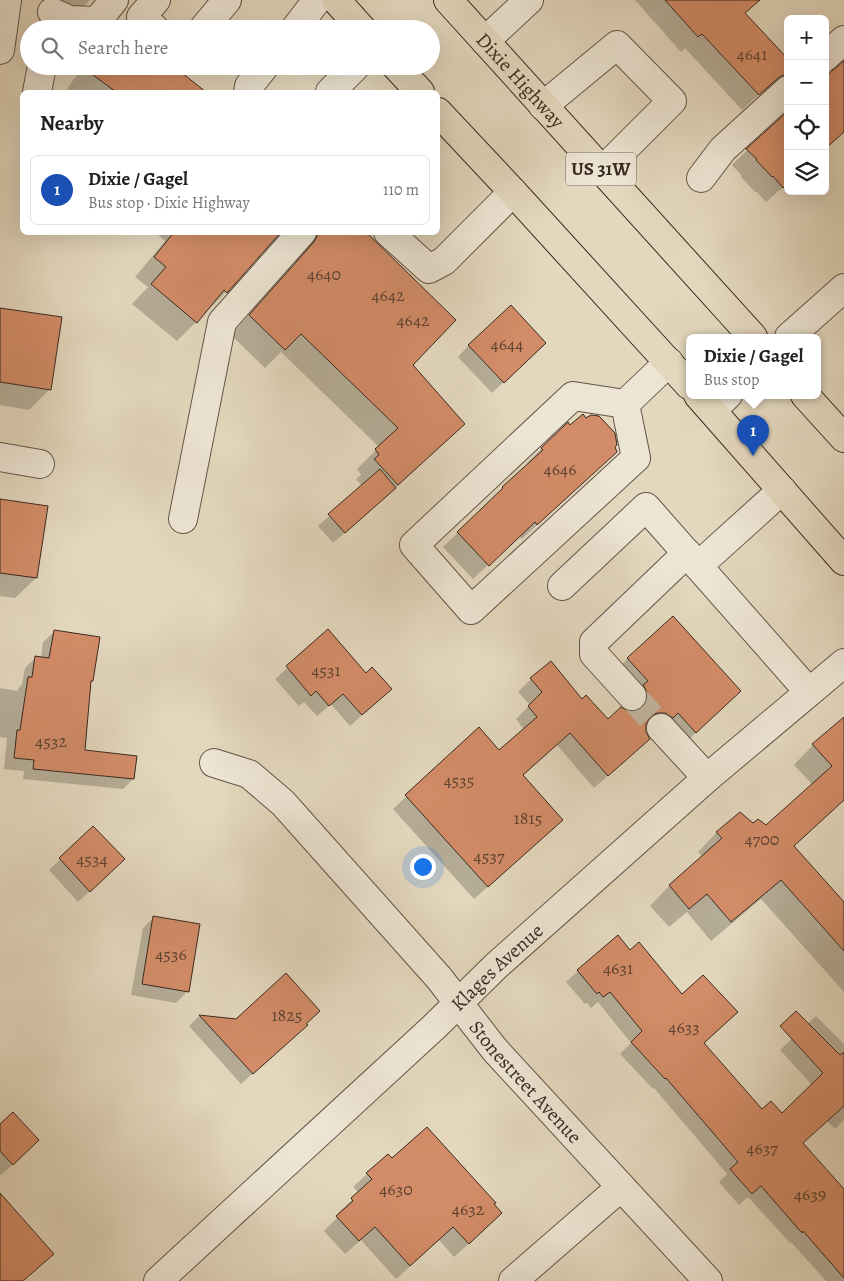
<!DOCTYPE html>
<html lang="en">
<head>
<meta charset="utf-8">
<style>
	:root { --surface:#fff; --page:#f2f2f2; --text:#222; --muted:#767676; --line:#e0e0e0; --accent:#b45309 }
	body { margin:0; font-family:Alegreya,serif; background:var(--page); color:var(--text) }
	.controls { position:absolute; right:15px; top:15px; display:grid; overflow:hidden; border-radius:8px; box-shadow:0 5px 20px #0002 }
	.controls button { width:45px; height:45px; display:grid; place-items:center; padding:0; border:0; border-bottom:1px solid var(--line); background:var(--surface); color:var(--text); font:25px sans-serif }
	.you { position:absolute; left:422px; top:866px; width:18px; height:18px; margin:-12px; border:4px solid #fff; border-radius:50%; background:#1a73e8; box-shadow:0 0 0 8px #1a73e833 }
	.badge { display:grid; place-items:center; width:32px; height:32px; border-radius:50%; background:var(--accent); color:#fff; font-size:16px; font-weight:700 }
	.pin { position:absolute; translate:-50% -41px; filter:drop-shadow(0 1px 2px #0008) }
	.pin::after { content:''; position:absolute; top:26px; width:18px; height:15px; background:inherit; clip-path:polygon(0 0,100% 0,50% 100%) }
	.popup { position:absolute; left:686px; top:334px; width:135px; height:65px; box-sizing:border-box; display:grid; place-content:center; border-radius:8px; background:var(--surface); filter:drop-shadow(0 1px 4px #0005); font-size:16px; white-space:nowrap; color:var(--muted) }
	.popup b { font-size:19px; color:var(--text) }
	.popup::after { content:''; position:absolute; left:50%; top:100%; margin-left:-10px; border:10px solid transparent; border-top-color:var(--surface) }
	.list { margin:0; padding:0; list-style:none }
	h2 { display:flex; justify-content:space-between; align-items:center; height:65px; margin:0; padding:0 20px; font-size:21px }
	h2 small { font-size:16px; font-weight:400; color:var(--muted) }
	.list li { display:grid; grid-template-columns:32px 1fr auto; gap:15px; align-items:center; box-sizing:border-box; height:70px; margin:0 10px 10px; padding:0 10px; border:1px solid var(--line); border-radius:8px }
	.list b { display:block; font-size:19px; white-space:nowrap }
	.list p { margin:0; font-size:16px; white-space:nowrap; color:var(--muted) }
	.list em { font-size:16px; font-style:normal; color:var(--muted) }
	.icon { flex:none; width:28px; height:28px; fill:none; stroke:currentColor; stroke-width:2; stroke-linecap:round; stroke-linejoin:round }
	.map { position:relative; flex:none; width:844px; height:1281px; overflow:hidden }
	.search { position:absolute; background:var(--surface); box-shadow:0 5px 20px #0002; left:20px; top:20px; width:420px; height:55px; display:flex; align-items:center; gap:12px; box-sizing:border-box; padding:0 18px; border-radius:28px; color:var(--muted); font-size:19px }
	.panel { position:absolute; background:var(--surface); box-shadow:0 5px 20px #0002; left:20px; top:90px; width:420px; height:145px; border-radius:8px }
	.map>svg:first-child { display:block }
	.shadow { fill:#0003 }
	.building { fill:#d28c67; stroke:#392a21 }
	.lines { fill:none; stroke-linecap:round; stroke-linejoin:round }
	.minor-tunnel { stroke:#c1b49e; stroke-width:28; stroke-dasharray:28 14; stroke-linecap:butt }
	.minor-casing { stroke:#645548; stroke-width:30 }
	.major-casing { stroke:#392a21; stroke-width:30 }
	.minor { stroke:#ede5d4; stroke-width:28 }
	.major { stroke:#e3d7bd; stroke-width:28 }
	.labels { text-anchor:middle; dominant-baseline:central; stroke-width:4; stroke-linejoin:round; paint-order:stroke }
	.number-label { font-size:18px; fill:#5f4232 }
	.shield { fill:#ede5d4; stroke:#6f6257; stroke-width:1 }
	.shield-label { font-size:19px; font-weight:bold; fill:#392a21 }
	.street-label { font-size:20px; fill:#392a21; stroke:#ede5d4 }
</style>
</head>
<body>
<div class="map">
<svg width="844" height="1281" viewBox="0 0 844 1281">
	<rect width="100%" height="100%" fill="#e3d7bd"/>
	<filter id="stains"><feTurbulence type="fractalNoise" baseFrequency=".004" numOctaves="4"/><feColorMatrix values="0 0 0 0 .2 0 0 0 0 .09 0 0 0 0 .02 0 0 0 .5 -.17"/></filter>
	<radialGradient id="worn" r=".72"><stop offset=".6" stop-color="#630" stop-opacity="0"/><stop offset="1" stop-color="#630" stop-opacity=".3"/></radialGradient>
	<!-- shadow -->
	<g class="shadow">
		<path d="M 57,0 L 90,0 L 75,15 Z"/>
		<path d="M 635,0 L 760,0 L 744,14 L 788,61 L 788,103 L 767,90 L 760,94 L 742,110 L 685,48 L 681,52 Z"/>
		<path d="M 119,24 L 126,29 L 114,29 Z"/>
		<path d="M 83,66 L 177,66 L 176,69 L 204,92 L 72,92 L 67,89 Z"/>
		<path d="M 788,107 L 788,183 L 766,202 L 757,192 L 755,192 L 741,177 L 742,176 L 732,165 L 787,112 Z"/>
		<path d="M 155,232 L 365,232 L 411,365 L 464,424 L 384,499 L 333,543 L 318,526 L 362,486 L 356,479 L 361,475 L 357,469 L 379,447 L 281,352 L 265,368 L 231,335 L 295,263 L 299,255 L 285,235 L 277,236 L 275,237 L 226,292 L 207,311 L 206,310 L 196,322 L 177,341 L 132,304 L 148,287 L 135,277 L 165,241 Z"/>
		<path d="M 0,309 L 50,389 L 29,410 L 0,405 Z"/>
		<path d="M 469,345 L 534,354 L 492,393 L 458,357 Z"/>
		<path d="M 542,448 L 602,464 L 522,539 L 519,536 L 473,579 L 443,547 L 489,503 L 488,502 L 503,488 L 528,464 L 527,463 Z"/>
		<path d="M 0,500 L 46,507 L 36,578 L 15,598 L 0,596 Z"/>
		<path d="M 328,631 L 366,674 L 390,689 L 350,726 L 331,704 L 317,716 L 304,702 L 299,706 L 275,679 Z"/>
		<path d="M 54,632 L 92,680 L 89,684 L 83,751 L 133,779 L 123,789 L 23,779 L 24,771 L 4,769 L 7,738 L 0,737 L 0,688 L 18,691 L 18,689 L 22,684 L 25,668 L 35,658 L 41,658 L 43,642 Z"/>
		<path d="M 628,658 L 727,703 L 683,745 L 652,725 L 645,725 L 635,752 L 594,788 L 557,745 L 522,776 L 548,833 L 474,899 L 393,809 L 479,729 L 499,752 L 524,730 L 516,719 L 530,705 L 518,692 L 531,679 L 582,701 L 608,721 L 627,712 L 635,712 L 635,706 L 615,671 Z"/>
		<path d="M 844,719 L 844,800 L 793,847 L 844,903 L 844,992 L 761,899 L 711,941 L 687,912 L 669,927 L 650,906 L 669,886 L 703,857 L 698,852 L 717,832 L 752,824 L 766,827 L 813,785 L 794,765 L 813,745 Z"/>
		<path d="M 93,828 L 112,870 L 78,902 L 49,870 Z"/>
		<path d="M 154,917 L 198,925 L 187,992 L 176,1003 L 131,995 L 143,928 Z"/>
		<path d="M 578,971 L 703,1044 L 762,1111 L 782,1115 L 812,1085 L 780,1050 L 816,1016 L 844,1044 L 844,1120 L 835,1129 L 827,1121 L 802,1144 L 844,1191 L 844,1281 L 826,1281 L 791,1242 L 790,1243 L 748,1197 L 739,1205 L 719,1182 L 727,1174 L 654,1088 L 653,1089 L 620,1054 L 631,1043 L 598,1002 L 591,1008 L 587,1003 L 585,1004 L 566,982 Z"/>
		<path d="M 199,1016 L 237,1020 L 305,1024 L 295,1036 L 241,1084 L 189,1026 Z"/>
		<path d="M 0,1126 L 27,1151 L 1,1175 L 0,1174 Z"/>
		<path d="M 392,1160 L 493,1204 L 487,1227 L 454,1257 L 439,1240 L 396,1279 L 361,1240 L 345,1254 L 324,1231 L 340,1215 L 338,1213 L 359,1193 L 353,1187 L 367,1174 Z"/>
	</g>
	<!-- building -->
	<g class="building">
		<path d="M 665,0 L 760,0 L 745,13 L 788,59 L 788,75 L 784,75 L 778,78 L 759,95 L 702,34 L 698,37 Z"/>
		<path d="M 844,61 L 844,132 L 825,149 L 825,77 Z"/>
		<path d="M 87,66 L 179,66 L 177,69 L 206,92 L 116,92 L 85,69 Z"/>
		<path d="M 788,111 L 788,183 L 783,188 L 773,176 L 772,177 L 756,160 L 757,159 L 746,149 Z"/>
		<path d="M 174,232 L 281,232 L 227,293 L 224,290 L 197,323 L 151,284 L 166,267 L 154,257 Z"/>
		<path d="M 317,232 L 366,232 L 456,320 L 413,365 L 465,424 L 398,485 L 374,459 L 379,455 L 375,449 L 398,428 L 301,334 L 285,350 L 249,315 L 314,242 L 317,236 Z"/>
		<path d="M 511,305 L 546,343 L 504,383 L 468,345 Z"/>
		<path d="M 0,308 L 62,317 L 51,390 L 0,382 Z"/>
		<path d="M 583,414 L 586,418 L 591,415 L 599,416 L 615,433 L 617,445 L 615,447 L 617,452 L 537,525 L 535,522 L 489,566 L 457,532 L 503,488 L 502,487 L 543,450 L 541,448 L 568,422 L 570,425 Z"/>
		<path d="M 380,469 L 396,488 L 345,533 L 328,514 Z"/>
		<path d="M 0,499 L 48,506 L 37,578 L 0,573 Z"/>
		<path d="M 673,616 L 741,691 L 696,733 L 678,713 L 673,718 L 665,713 L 657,713 L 651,716 L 646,724 L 646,732 L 650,739 L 608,776 L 570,733 L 523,775 L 563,820 L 488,887 L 405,795 L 479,727 L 499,750 L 537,717 L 528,706 L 542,692 L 530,678 L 551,661 L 582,699 L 586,695 L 608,719 L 621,707 L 628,711 L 636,711 L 642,708 L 647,700 L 647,692 L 643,685 L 648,681 L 627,658 Z"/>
		<path d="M 328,629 L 366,673 L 372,667 L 392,689 L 362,715 L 343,694 L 329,706 L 316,691 L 311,696 L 286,666 Z"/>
		<path d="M 54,630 L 100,637 L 93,681 L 91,681 L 85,750 L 137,756 L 134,779 L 33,769 L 34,760 L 14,758 L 17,730 L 20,730 L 28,677 L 32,677 L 35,656 L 49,658 Z"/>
		<path d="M 844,717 L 844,800 L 794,846 L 844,902 L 844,951 L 781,880 L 731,922 L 707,894 L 689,909 L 669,885 L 722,838 L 716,832 L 740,812 L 753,823 L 758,819 L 766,825 L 832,766 L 812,744 Z"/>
		<path d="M 93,826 L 125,859 L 90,892 L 59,858 Z"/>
		<path d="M 153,916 L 200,924 L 189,992 L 142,984 Z"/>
		<path d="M 618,935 L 630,950 L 639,942 L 682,994 L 703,975 L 738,1012 L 704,1043 L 762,1109 L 771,1101 L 782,1113 L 823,1073 L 780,1026 L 796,1011 L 840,1055 L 844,1052 L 844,1106 L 803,1143 L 844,1189 L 844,1278 L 803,1231 L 802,1233 L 761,1186 L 752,1194 L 730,1169 L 738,1162 L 666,1078 L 665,1079 L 631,1042 L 642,1031 L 610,992 L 603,997 L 599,992 L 597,994 L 577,970 Z"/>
		<path d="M 286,973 L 320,1011 L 306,1024 L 308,1025 L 253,1074 L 199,1015 L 236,1019 Z"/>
		<path d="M 13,1112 L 39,1140 L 13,1165 L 0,1151 L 0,1124 Z"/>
		<path d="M 427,1127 L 496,1203 L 494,1204 L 502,1213 L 469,1244 L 453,1227 L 410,1266 L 375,1227 L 359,1241 L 336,1216 L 353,1201 L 351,1198 L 372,1179 L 366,1173 L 388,1154 L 392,1158 Z"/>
		<path d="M 0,1193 L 54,1254 L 23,1281 L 0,1281 Z"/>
	</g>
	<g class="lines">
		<!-- minor-tunnel -->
		<path class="minor-tunnel" d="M 632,696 L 661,728"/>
		<!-- minor casing -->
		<g class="minor-casing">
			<g id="minor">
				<path d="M 52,12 L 69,20 L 97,21 L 114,0"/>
				<path d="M 155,29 L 141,17 L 156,0"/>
				<path d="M 203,29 L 227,0"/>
				<path d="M 295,29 L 317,0"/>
				<path d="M 485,41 L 529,0"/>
				<path d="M 0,50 L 7,0"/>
				<path d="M 825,57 L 844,40"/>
				<path d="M 37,92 L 42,66"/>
				<path d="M 248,92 L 249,86 L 265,66"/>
				<path d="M 330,92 L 356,66"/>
				<path d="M 543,106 L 617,45 L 672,101 L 602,171"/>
				<path d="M 701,178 L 723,149 L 788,90"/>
				<path d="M 388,232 L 429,269 L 444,261 L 513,192"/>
				<path d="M 789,337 L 844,288"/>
				<path d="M 573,396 L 625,404 L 636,458 L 471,610 L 414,545 Z"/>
				<path d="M 625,404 L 669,362"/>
				<path d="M 712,410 L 728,395"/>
				<path d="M 0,457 L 40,464"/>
				<path d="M 183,519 L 222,322 L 302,232"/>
				<path d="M 698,566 L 782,490"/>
				<path d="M 562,586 L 646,507 L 809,692"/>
				<path d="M 632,696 L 594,654 L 594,642 L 687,553"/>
				<path d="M 661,728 L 707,778"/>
				<path id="s1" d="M 214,763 L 249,774 L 283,803 L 439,978 L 495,1050 L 708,1281"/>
				<path id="s2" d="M 158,1281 L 434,1027 L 496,966 L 707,778 L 844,663"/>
				<path d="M 513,1281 L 621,1187"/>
			</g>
		</g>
		<!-- major casing -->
		<g class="major-casing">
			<g id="major">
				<path d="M 336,0 L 362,29"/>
				<path id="s3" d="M 448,0 L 753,337"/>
				<path d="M 396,66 L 420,92"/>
				<path d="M 438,112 L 513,192 L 689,385"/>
				<path d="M 698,395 L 844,561"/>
				<path d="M 805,395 L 844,438"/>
			</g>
		</g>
		<!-- minor -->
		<use href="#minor" class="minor"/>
		<!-- major -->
		<use href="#major" class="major"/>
	</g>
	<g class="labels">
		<!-- number labels -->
		<g class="number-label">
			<text x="752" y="54">4641</text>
			<text x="324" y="274">4640</text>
			<text x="388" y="295">4642</text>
			<text x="413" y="320">4642</text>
			<text x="507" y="344">4644</text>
			<text x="560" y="469">4646</text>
			<text x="326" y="670">4531</text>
			<text x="51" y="741">4532</text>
			<text x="459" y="780">4535</text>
			<text x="528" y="818">1815</text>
			<text x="762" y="839">4700</text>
			<text x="489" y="856">4537</text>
			<text x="92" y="859">4534</text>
			<text x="171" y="954">4536</text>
			<text x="618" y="968">4631</text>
			<text x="287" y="1015">1825</text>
			<text x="684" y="1027">4633</text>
			<text x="762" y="1148">4637</text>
			<text x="396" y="1189">4630</text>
			<text x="810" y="1194">4639</text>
			<text x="468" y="1209">4632</text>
		</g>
		<!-- shield labels -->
		<rect class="shield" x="566" y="152.5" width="70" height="33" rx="4"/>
		<g class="shield-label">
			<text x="601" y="169">US 31W</text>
		</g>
		<!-- street labels -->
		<g class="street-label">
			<text stroke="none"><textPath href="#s3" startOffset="108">Dixie Highway</textPath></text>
			<text stroke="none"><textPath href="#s2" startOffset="462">Klages Avenue</textPath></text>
			<text stroke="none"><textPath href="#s1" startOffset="451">Stonestreet Avenue</textPath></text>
		</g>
	</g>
	<rect width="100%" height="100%" filter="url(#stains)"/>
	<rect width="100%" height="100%" fill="url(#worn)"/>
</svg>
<div class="controls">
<button>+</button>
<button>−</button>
<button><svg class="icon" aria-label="locate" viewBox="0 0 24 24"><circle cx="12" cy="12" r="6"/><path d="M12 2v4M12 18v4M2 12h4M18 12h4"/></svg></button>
<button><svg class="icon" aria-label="layers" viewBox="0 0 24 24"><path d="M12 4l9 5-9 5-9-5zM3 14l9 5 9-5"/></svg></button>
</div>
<div class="you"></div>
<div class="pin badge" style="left:753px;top:456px;background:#1a4fb4">1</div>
<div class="popup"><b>Dixie / Gagel</b>Bus stop</div>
<div class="search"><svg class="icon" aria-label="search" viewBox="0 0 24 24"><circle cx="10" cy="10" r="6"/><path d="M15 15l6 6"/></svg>Search here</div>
<section class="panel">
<h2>Nearby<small></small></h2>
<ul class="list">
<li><span class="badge" style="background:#1a4fb4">1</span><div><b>Dixie / Gagel</b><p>Bus stop · Dixie Highway</p></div><em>110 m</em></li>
</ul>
</section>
</div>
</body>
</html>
